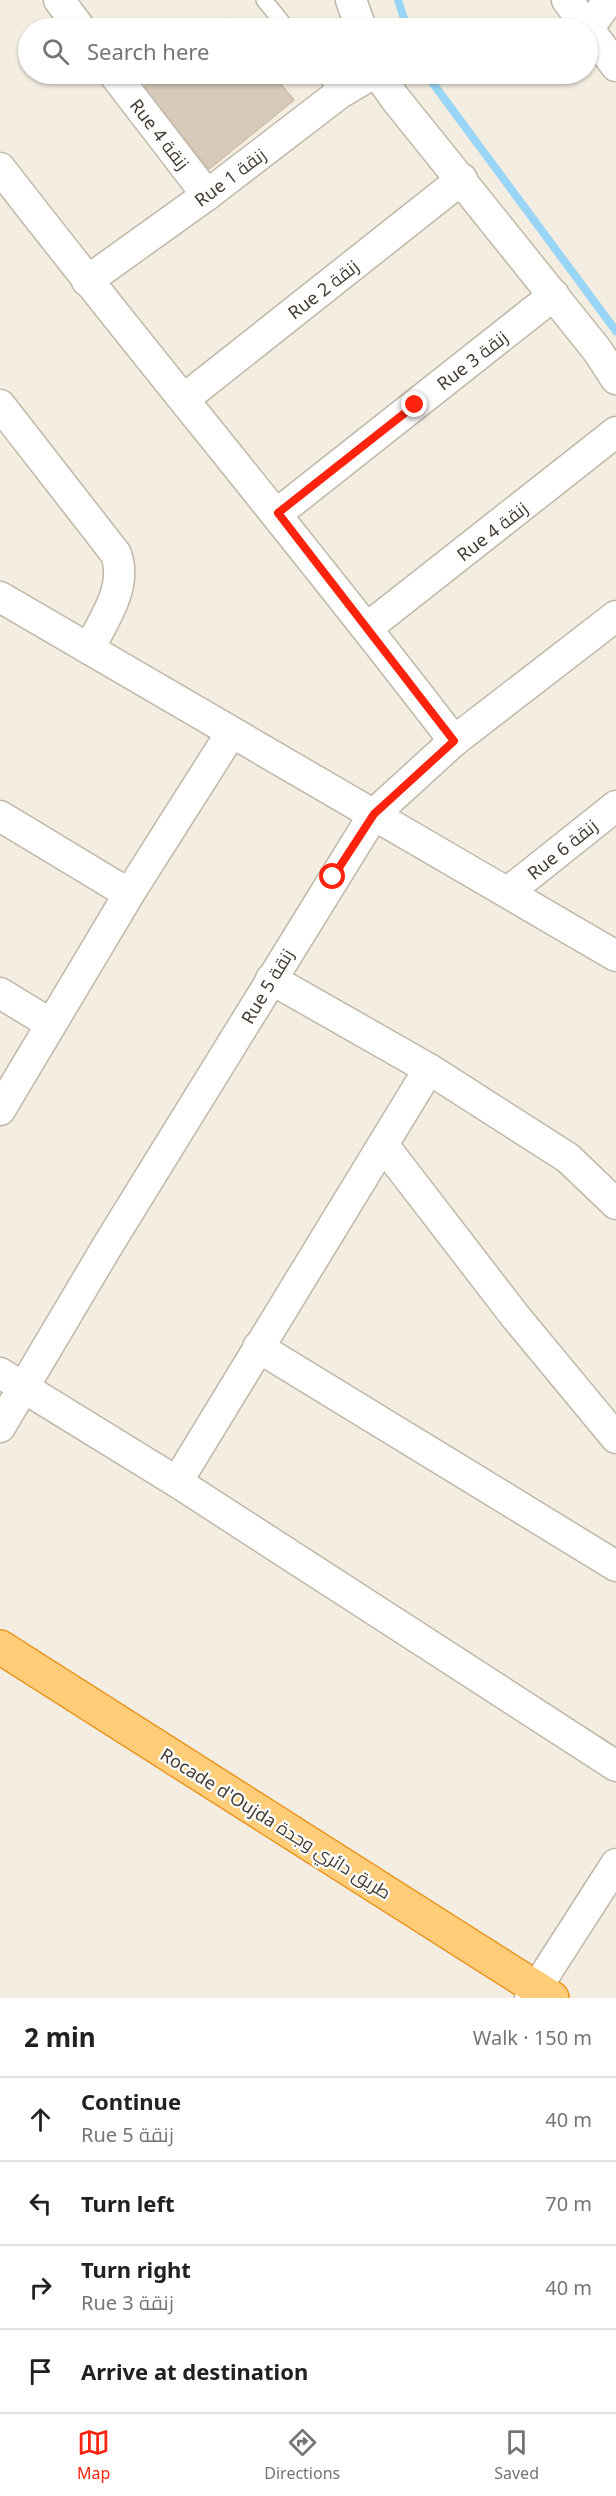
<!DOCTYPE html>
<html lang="en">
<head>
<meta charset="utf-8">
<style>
	:root { --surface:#fff; --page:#f2f2f2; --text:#202124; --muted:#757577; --line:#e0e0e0; --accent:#ff230d }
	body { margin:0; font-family:"Noto Sans",Cairo,sans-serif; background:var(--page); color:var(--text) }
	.stop { position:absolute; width:18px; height:18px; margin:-14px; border:4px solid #ff230d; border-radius:50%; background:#fff }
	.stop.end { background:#ff230d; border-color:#fff; box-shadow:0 2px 6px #0008 }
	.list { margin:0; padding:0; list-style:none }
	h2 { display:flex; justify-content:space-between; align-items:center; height:78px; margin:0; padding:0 24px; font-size:26px }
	h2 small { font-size:20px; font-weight:400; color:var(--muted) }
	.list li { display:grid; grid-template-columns:39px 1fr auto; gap:18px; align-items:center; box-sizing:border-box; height:84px; padding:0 24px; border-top:2px solid var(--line) }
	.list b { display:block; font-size:22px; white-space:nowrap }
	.list p { margin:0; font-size:20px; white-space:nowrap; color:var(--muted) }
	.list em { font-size:20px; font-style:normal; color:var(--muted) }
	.icon { flex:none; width:33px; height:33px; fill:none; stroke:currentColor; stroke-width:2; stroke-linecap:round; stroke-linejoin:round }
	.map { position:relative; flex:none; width:616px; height:1998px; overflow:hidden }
	.search { position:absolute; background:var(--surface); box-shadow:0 2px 4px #0004; left:18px; right:18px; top:18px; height:66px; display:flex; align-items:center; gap:15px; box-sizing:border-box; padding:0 21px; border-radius:33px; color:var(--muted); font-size:22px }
	.sheet { height:414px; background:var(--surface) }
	nav { display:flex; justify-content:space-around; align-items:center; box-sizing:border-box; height:84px; border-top:2px solid var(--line); background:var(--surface); font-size:16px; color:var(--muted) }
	nav a { display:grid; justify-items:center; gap:3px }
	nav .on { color:var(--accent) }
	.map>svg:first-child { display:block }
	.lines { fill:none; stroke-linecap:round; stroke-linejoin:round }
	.stream { stroke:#98d5f6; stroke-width:8 }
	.building { fill:#d8caba; stroke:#d0bfa9; stroke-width:1.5 }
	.service-casing { stroke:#c1b7a7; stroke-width:18 }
	.minor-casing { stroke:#c1b7a7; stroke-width:33 }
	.trunk-casing { stroke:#ea9625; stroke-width:36 }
	.service { stroke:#fff; stroke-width:15 }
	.minor { stroke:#fff; stroke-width:30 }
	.trunk { stroke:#ffcc78; stroke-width:33 }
	.route { stroke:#ff230d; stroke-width:8 }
	.labels { text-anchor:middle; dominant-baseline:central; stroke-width:4.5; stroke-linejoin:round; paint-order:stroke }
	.street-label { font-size:18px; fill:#443c32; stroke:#fff }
</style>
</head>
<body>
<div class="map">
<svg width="616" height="1998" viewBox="0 0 616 1998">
	<rect width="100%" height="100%" fill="#f3ede2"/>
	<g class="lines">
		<!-- stream -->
		<g class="stream">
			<path d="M 398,0 L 407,28"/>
			<path d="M 426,74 L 616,331"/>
		</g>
	</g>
	<!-- building -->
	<g class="building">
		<path d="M 227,18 L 235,28 L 214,28 Z"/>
		<path d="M 160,74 L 272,74 L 294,100 L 209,169 L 142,88 Z"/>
	</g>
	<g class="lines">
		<!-- service casing -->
		<g class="service-casing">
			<g id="service">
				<path d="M 264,0 L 287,28"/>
				<path d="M 324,74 L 340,93"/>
			</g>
		</g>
		<!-- minor casing -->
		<g class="minor-casing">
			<g id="minor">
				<path d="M 59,0 L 80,28"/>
				<path d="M 351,0 L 361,28"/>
				<path d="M 567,0 L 616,66"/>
				<path d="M 588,29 L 609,0"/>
				<path d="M 114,74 L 207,195"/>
				<path d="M 378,74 L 394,97 L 597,350 L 616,379"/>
				<path d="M 0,168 C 149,361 306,547 454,741"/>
				<path d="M 87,281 L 207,195 L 340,93 L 372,74"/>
				<path d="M 184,399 L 462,179"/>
				<path d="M 0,405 L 116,554 C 128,587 104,619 89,649"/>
				<path d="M 278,513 L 554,295"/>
				<path d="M 0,597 L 616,956"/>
				<path d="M 367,628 L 616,432"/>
				<path d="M 0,816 L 129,894"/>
				<path d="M 508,892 L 616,806"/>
				<path d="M 271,979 L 429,1069 L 568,1158 L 616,1204"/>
				<path d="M 0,993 L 51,1024"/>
				<path d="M 0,1110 L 129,894 L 231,733"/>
				<path d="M 384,1146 L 515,1316 L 616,1438"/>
				<path d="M 258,1347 L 616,1566"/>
				<path d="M 0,1373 L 177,1482 L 616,1766"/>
				<path d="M 0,1427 L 108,1245 L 374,814 L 454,741 L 616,616"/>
				<path d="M 177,1482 L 429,1069"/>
				<path d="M 530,1998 L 616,1864"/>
			</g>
		</g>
		<!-- trunk casing -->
		<g class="trunk-casing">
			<path id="trunk" d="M 0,1647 L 552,1998"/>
		</g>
		<!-- service -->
		<use href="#service" class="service"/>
		<!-- minor -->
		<use href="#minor" class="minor"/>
		<!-- trunk -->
		<use href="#trunk" class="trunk"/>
	</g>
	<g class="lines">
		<!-- route -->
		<path class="route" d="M 333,877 L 374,814 L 454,741 L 278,513 L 415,405"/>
	</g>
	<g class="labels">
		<!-- street labels -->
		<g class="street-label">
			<text transform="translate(160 134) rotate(52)">Rue 4 زنقة</text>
			<text transform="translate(230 177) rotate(-37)">Rue 1 زنقة</text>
			<text transform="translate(323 289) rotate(-38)">Rue 2 زنقة</text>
			<text transform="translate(472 360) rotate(-38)">Rue 3 زنقة</text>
			<text transform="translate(492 531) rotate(-38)">Rue 4 زنقة</text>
			<text transform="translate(562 849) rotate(-39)">Rue 6 زنقة</text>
			<text transform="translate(267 986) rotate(-59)">Rue 5 زنقة</text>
			<text transform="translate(276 1823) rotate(32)">Rocade d'Oujda طريق دائري وجدة</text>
		</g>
	</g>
</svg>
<div class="stop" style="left:333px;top:877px"></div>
<div class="stop end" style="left:415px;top:405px"></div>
<div class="search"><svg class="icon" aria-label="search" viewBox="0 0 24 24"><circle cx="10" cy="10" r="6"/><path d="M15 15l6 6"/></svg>Search here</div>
</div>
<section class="sheet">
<h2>2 min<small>Walk · 150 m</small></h2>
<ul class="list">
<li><svg class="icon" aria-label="ahead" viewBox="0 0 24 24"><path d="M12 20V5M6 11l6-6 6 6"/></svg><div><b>Continue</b><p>Rue 5 زنقة</p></div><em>40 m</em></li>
<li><svg class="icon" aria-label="left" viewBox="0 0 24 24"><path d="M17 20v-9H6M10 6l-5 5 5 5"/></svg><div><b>Turn left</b></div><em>70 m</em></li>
<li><svg class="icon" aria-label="right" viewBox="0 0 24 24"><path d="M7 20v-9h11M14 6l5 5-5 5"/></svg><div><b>Turn right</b><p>Rue 3 زنقة</p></div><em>40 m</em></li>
<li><svg class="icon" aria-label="arrive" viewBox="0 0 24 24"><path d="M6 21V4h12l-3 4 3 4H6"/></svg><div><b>Arrive at destination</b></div></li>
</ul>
</section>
<nav>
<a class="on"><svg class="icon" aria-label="map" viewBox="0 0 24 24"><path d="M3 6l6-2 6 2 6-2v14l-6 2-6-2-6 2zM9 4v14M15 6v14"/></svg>Map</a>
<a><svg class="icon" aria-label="directions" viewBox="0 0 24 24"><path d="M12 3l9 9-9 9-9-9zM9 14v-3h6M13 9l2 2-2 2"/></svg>Directions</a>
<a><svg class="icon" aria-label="saved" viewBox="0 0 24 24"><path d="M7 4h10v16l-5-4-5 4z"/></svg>Saved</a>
</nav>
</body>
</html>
